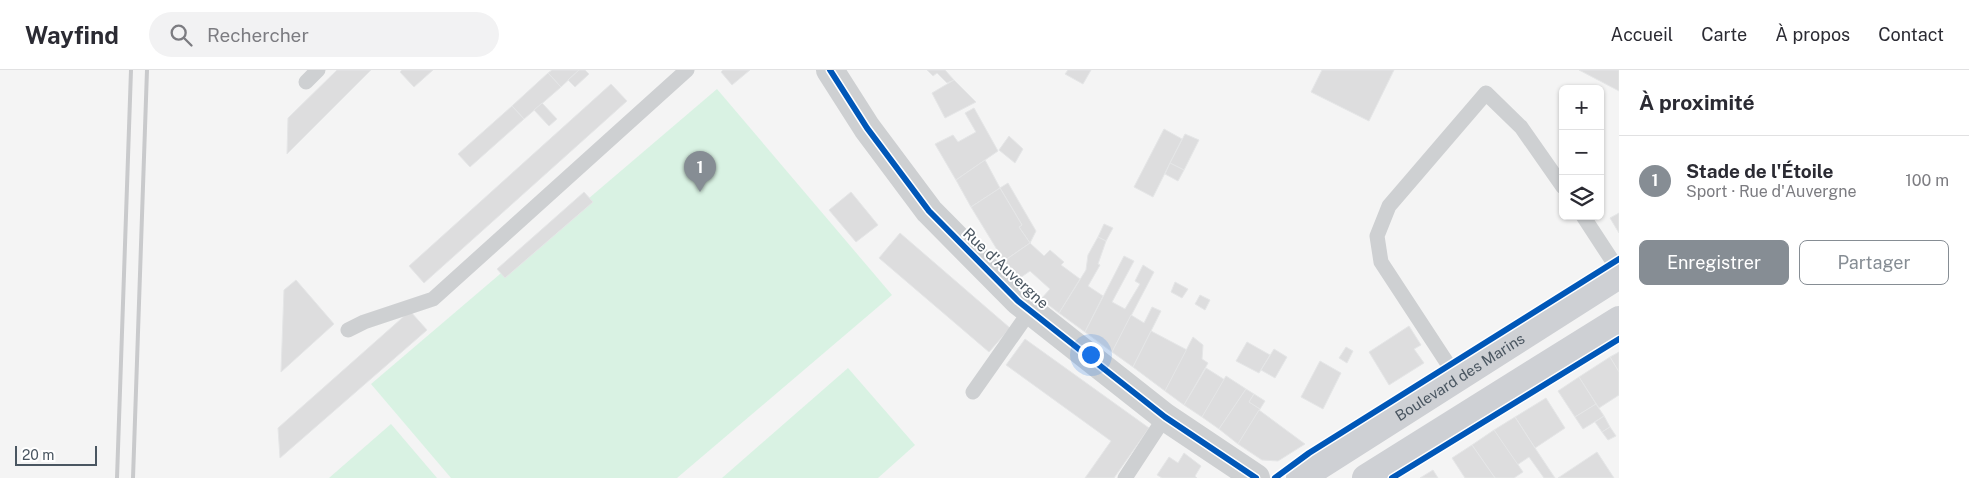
<!DOCTYPE html>
<html lang="fr">
<head>
<meta charset="utf-8">
<style>
	:root { --surface:#fff; --page:#f2f2f3; --text:#2b2b33; --muted:#7c7c81; --line:#e1e1e2; --accent:#868d94 }
	body { margin:0; font-family:"Public Sans",sans-serif; background:var(--page); color:var(--text) }
	.controls { position:absolute; right:15px; top:15px; display:grid; overflow:hidden; border-radius:8px; box-shadow:0 1px 4px #0004 }
	.controls button { width:45px; height:45px; display:grid; place-items:center; padding:0; border:0; border-bottom:1px solid var(--line); background:var(--surface); color:var(--text); font:25px sans-serif }
	.scale { position:absolute; left:15px; bottom:12px; width:82px; box-sizing:border-box; padding-left:5px; border:2px solid #4a5661; border-top:0; font-size:14px; line-height:18px; white-space:nowrap; color:#4a5661; -webkit-text-stroke:4px #fff; paint-order:stroke }
	.you { position:absolute; left:1090px; top:284px; width:18px; height:18px; margin:-12px; border:4px solid #fff; border-radius:50%; background:#1a73e8; box-shadow:0 0 0 8px #1a73e833 }
	.badge { display:grid; place-items:center; width:32px; height:32px; border-radius:50%; background:var(--accent); color:#fff; font-size:16px; font-weight:700 }
	.pin { position:absolute; translate:-50% -41px; filter:drop-shadow(0 1px 2px #0008) }
	.pin::after { content:''; position:absolute; top:26px; width:18px; height:15px; background:inherit; clip-path:polygon(0 0,100% 0,50% 100%) }
	.list { margin:0; padding:0; list-style:none }
	h2 { display:flex; justify-content:space-between; align-items:center; height:65px; margin:0; padding:0 20px; font-size:21px }
	h2 small { font-size:16px; font-weight:400; color:var(--muted) }
	.list li { display:grid; grid-template-columns:32px 1fr auto; gap:15px; align-items:center; box-sizing:border-box; height:90px; padding:0 20px; border-top:1px solid var(--line) }
	.list b { display:block; font-size:19px; white-space:nowrap }
	.list p { margin:0; font-size:16px; white-space:nowrap; color:var(--muted) }
	.list em { font-size:16px; font-style:normal; color:var(--muted) }
	.actions { display:flex; gap:10px; padding:15px 20px }
	.actions a { flex:1; padding:11px 0; border:1px solid var(--accent); border-radius:8px; text-align:center; font-size:18px; color:var(--accent) }
	.actions .main { background:var(--accent); color:#fff }
	.icon { flex:none; width:28px; height:28px; fill:none; stroke:currentColor; stroke-width:2; stroke-linecap:round; stroke-linejoin:round }
	.map { position:relative; flex:none; width:1619px; height:408px; overflow:hidden }
	header { display:flex; align-items:center; gap:30px; box-sizing:border-box; height:70px; padding:0 25px; background:var(--surface); border-bottom:1px solid var(--line) }
	header strong { font-size:24px }
	nav { display:flex; gap:28px; margin-inline-start:auto; font-size:18px }
	.search { width:350px; height:45px; background:var(--page); display:flex; align-items:center; gap:12px; box-sizing:border-box; padding:0 18px; border-radius:28px; color:var(--muted); font-size:19px }
	main { display:flex }
	aside { flex:1; background:var(--surface) }
	.map>svg:first-child { display:block }
	.green { fill:#d9f2e3 }
	.building { fill:#ddddde; stroke:#e5e6e7 }
	.lines { fill:none; stroke-linecap:round; stroke-linejoin:round }
	.service { stroke:#ced0d2; stroke-width:15 }
	.minor { stroke:#ced0d2; stroke-width:28 }
	.secondary { stroke:#ced0d4; stroke-width:28 }
	.rail { stroke:#c9cacc; stroke-width:4 }
	.cycleway-casing { stroke:#fff; stroke-width:9 }
	.cycleway { stroke:#0057b8; stroke-width:6 }
	.labels { text-anchor:middle; dominant-baseline:central; stroke-width:4; stroke-linejoin:round; paint-order:stroke }
	.street-label { font-size:15px; fill:#4a5661; stroke:#fff }
</style>
</head>
<body>
<header>
<strong>Wayfind</strong>
<div class="search"><svg class="icon" aria-label="search" viewBox="0 0 24 24"><circle cx="10" cy="10" r="6"/><path d="M15 15l6 6"/></svg>Rechercher</div>
<nav><a>Accueil</a><a>Carte</a><a>À propos</a><a>Contact</a></nav>
</header>
<main>
<div class="map">
<svg width="1619" height="408" viewBox="0 0 1619 408">
	<rect width="100%" height="100%" fill="#f4f4f4"/>
	<!-- green -->
	<g class="green">
		<path d="M 717,19 L 892,225 L 677,408 L 451,408 L 371,314 Z"/>
		<path d="M 848,298 L 915,375 L 878,408 L 722,408 Z"/>
		<path d="M 391,354 L 437,408 L 329,408 Z"/>
	</g>
	<!-- building -->
	<g class="building">
		<path d="M 337,0 L 371,0 L 287,84 L 288,48 Z"/>
		<path d="M 402,0 L 433,0 L 414,17 L 400,2 Z"/>
		<path d="M 552,0 L 579,0 L 561,17 L 548,3 Z"/>
		<path d="M 579,0 L 585,0 L 589,4 L 575,17 L 568,10 Z"/>
		<path d="M 723,0 L 750,0 L 732,15 L 721,2 Z"/>
		<path d="M 927,0 L 945,0 L 954,10 L 947,13 L 937,3 L 933,6 Z"/>
		<path d="M 1068,0 L 1091,0 L 1083,14 L 1065,4 Z"/>
		<path d="M 1322,0 L 1394,0 L 1369,51 L 1311,22 Z"/>
		<path d="M 1579,0 L 1619,0 L 1619,21 Z"/>
		<path d="M 548,3 L 561,17 L 524,49 L 512,36 Z"/>
		<path d="M 954,10 L 976,32 L 945,48 L 932,23 Z"/>
		<path d="M 611,14 L 627,31 L 424,213 L 409,196 Z"/>
		<path d="M 542,33 L 557,49 L 549,56 L 534,40 Z"/>
		<path d="M 512,36 L 524,49 L 470,97 L 458,84 Z"/>
		<path d="M 974,38 L 998,81 L 956,110 L 935,74 L 953,65 L 958,72 L 976,62 L 965,43 Z"/>
		<path d="M 1164,59 L 1182,69 L 1153,127 L 1134,117 Z"/>
		<path d="M 1185,64 L 1199,70 L 1184,100 L 1170,93 Z"/>
		<path d="M 1009,66 L 1023,79 L 1015,93 L 999,80 Z"/>
		<path d="M 985,90 L 1000,118 L 971,137 L 956,110 Z"/>
		<path d="M 1170,93 L 1184,100 L 1178,111 L 1165,104 Z"/>
		<path d="M 1008,113 L 1036,161 L 1030,173 L 1019,157 L 1022,155 L 1000,118 Z"/>
		<path d="M 1000,118 L 1022,155 L 1019,157 L 1030,173 L 1004,191 L 971,137 Z"/>
		<path d="M 584,122 L 593,132 L 505,208 L 497,199 Z"/>
		<path d="M 851,122 L 878,155 L 856,172 L 829,140 Z"/>
		<path d="M 1619,143 L 1619,163 L 1610,148 Z"/>
		<path d="M 1104,154 L 1113,158 L 1106,171 L 1098,167 Z"/>
		<path d="M 900,163 L 1010,258 L 989,282 L 879,188 Z"/>
		<path d="M 1098,167 L 1106,171 L 1098,194 L 1100,195 L 1088,216 L 1103,226 L 1085,262 L 1059,243 L 1086,200 L 1088,185 Z"/>
		<path d="M 1030,173 L 1044,186 L 1050,180 L 1064,192 L 1061,195 L 1080,209 L 1059,243 L 1041,229 L 1050,219 L 1030,201 L 1020,208 L 1004,191 Z"/>
		<path d="M 1124,186 L 1134,191 L 1112,232 L 1125,239 L 1140,214 L 1135,211 L 1143,195 L 1154,202 L 1112,282 L 1085,262 Z"/>
		<path d="M 296,210 L 334,254 L 281,302 L 284,220 Z"/>
		<path d="M 1175,212 L 1188,219 L 1182,228 L 1171,222 Z"/>
		<path d="M 1200,225 L 1210,230 L 1205,240 L 1195,234 Z"/>
		<path d="M 1152,237 L 1161,241 L 1133,297 L 1112,282 L 1131,245 L 1144,253 Z"/>
		<path d="M 410,241 L 427,260 L 280,388 L 278,358 Z"/>
		<path d="M 1409,256 L 1421,275 L 1414,279 L 1424,293 L 1389,315 L 1369,282 Z"/>
		<path d="M 1151,261 L 1187,280 L 1165,321 L 1133,297 Z"/>
		<path d="M 1193,267 L 1203,275 L 1202,289 L 1208,293 L 1184,335 L 1165,321 Z"/>
		<path d="M 1025,269 L 1149,358 L 1114,408 L 1085,408 L 1111,371 L 1006,295 Z"/>
		<path d="M 1247,272 L 1270,285 L 1259,303 L 1236,291 Z"/>
		<path d="M 1346,277 L 1353,281 L 1347,293 L 1339,288 Z"/>
		<path d="M 1274,279 L 1287,287 L 1275,308 L 1261,300 Z"/>
		<path d="M 1619,282 L 1619,302 L 1610,287 Z"/>
		<path d="M 1610,287 L 1619,302 L 1619,325 L 1599,338 L 1579,307 Z"/>
		<path d="M 1320,291 L 1341,303 L 1323,339 L 1301,327 Z"/>
		<path d="M 1206,298 L 1225,310 L 1202,347 L 1184,335 Z"/>
		<path d="M 1226,306 L 1246,319 L 1219,359 L 1202,347 Z"/>
		<path d="M 1579,307 L 1596,334 L 1575,347 L 1558,321 Z"/>
		<path d="M 1246,319 L 1254,324 L 1249,332 L 1260,339 L 1238,374 L 1219,359 Z"/>
		<path d="M 1254,324 L 1265,331 L 1260,339 L 1249,332 Z"/>
		<path d="M 1546,328 L 1565,358 L 1535,378 L 1515,347 Z"/>
		<path d="M 1596,334 L 1604,346 L 1583,359 L 1575,347 Z"/>
		<path d="M 1259,340 L 1305,374 L 1278,391 L 1262,390 L 1238,374 Z"/>
		<path d="M 1604,346 L 1610,357 L 1602,362 L 1595,352 Z"/>
		<path d="M 1515,347 L 1535,378 L 1555,408 L 1544,408 L 1529,387 L 1517,395 L 1494,360 Z"/>
		<path d="M 1610,357 L 1616,366 L 1608,370 L 1602,362 Z"/>
		<path d="M 1494,360 L 1523,402 L 1514,408 L 1495,408 L 1472,375 Z"/>
		<path d="M 1472,375 L 1495,408 L 1465,408 L 1452,388 Z"/>
		<path d="M 1597,382 L 1614,408 L 1558,408 Z"/>
		<path d="M 1184,383 L 1201,396 L 1195,406 L 1197,408 L 1162,408 L 1157,405 L 1169,387 L 1178,393 Z"/>
		<path d="M 1433,400 L 1438,408 L 1420,408 Z"/>
	</g>
	<g class="lines">
		<!-- service -->
		<g class="service">
			<path d="M 306,12 L 318,0"/>
			<path d="M 1583,146 L 1619,201"/>
			<path d="M 348,260 L 364,252 L 433,229 L 687,0"/>
			<path d="M 1457,308 L 1381,192 L 1377,166 L 1389,136 L 1486,23 L 1521,57 L 1563,117"/>
			<path d="M 973,322 L 1030,241"/>
			<path d="M 1125,408 L 1165,347"/>
		</g>
		<!-- minor -->
		<path class="minor" d="M 830,0 L 867,58 L 929,141 L 1018,231 L 1165,347 L 1256,408"/>
		<!-- secondary -->
		<g class="secondary">
			<path id="s1" d="M 1300,408 L 1619,205"/>
			<path d="M 1366,408 L 1619,250"/>
		</g>
		<!-- rail -->
		<g class="rail">
			<path d="M 117,408 L 131,0"/>
			<path d="M 133,408 L 147,0"/>
		</g>
		<!-- cycleway casing -->
		<g class="cycleway-casing">
			<g id="cycleway">
				<path d="M 830,0 L 867,58 L 929,141 L 1018,231 L 1165,347 L 1256,408"/>
				<path d="M 1275,408 L 1309,383 L 1619,189"/>
				<path d="M 1392,408 L 1619,269"/>
			</g>
		</g>
		<!-- cycleway -->
		<use href="#cycleway" class="cycleway"/>
	</g>
	<g class="labels">
		<!-- street labels -->
		<g class="street-label">
			<text transform="translate(1006 198) rotate(43)">Rue d'Auvergne</text>
			<text stroke="none"><textPath href="#s1" startOffset="189">Boulevard des Marins</textPath></text>
		</g>
	</g>
</svg>
<div class="controls">
<button>+</button>
<button>−</button>
<button><svg class="icon" aria-label="layers" viewBox="0 0 24 24"><path d="M12 4l9 5-9 5-9-5zM3 14l9 5 9-5"/></svg></button>
</div>
<div class="scale">20 m</div>
<div class="you"></div>
<div class="pin badge" style="left:700px;top:122px">1</div>
</div>
<aside>
<h2>À proximité<small></small></h2>
<ul class="list">
<li><span class="badge">1</span><div><b>Stade de l'Étoile</b><p>Sport · Rue d'Auvergne</p></div><em>100 m</em></li>
</ul>
<div class="actions"><a class="main">Enregistrer</a><a>Partager</a></div>
</aside>
</main>
</body>
</html>
